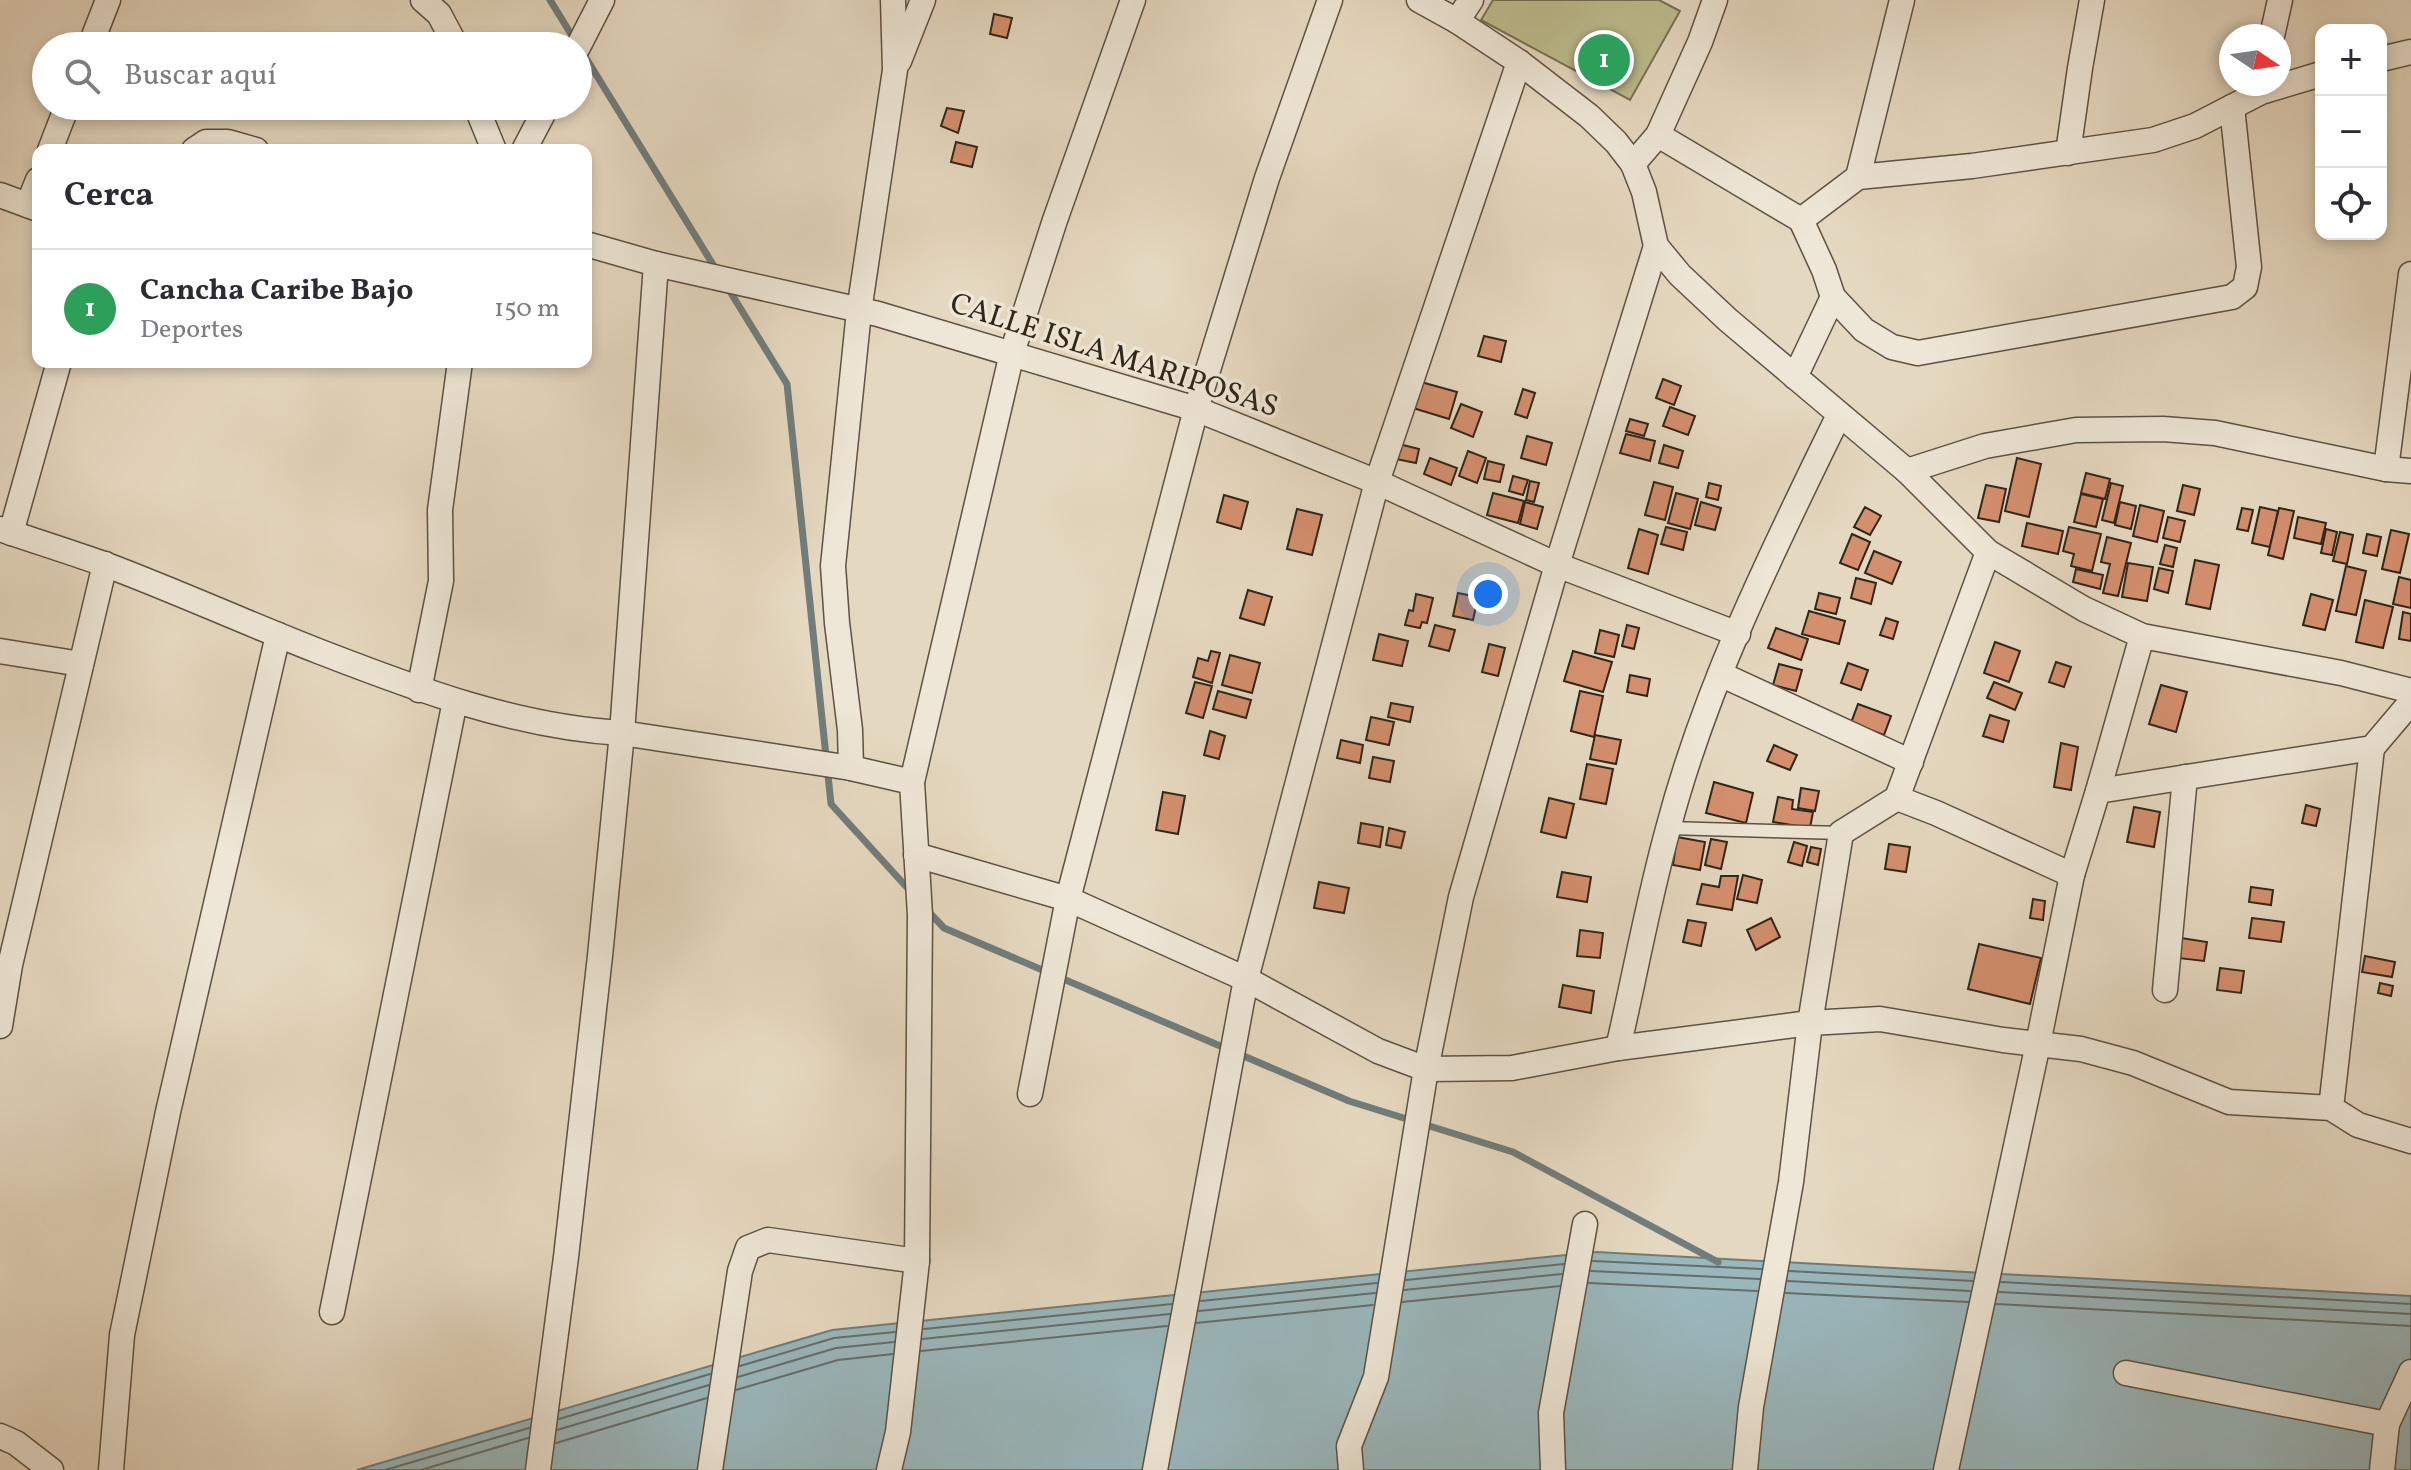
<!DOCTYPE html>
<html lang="es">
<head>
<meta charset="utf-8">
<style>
	:root { --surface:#fff; --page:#f7f7f7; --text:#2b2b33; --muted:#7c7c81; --line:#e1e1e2; --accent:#7c3aed }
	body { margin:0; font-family:Vollkorn,serif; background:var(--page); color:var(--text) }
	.controls { position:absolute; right:24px; top:24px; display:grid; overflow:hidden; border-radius:16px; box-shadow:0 4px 12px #0003 }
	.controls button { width:72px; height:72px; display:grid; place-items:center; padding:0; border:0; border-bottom:2px solid var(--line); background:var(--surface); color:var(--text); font:40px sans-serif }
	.compass { position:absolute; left:2219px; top:24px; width:72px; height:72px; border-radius:50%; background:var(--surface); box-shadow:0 4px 12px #0003; rotate:103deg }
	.you { position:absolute; left:1488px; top:594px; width:28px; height:28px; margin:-20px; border:6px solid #fff; border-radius:50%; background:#1a73e8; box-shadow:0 0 0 12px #1a73e833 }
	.badge { display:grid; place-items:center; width:52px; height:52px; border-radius:50%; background:var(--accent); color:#fff; font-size:26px; font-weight:700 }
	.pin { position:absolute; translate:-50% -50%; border:4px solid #fff; box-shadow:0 2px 8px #0006 }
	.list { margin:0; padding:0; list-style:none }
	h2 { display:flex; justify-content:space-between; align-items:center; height:104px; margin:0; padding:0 32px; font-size:34px }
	h2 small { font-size:26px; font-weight:400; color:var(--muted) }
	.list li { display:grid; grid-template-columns:52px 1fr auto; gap:24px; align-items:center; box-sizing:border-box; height:120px; padding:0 32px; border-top:2px solid var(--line) }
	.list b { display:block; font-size:30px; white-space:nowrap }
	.list p { margin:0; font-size:26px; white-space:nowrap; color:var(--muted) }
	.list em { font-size:26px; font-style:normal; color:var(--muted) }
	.icon { flex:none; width:44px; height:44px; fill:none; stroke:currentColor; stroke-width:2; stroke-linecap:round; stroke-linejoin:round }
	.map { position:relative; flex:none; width:2411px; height:1470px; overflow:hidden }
	.search { position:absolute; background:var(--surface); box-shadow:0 4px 12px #0003; left:32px; top:32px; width:560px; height:88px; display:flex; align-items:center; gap:20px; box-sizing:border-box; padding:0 28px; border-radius:44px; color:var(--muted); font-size:30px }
	.panel { position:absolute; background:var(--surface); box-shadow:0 4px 12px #0003; left:32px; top:144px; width:560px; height:224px; border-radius:16px }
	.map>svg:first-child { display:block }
	.green { fill:#bdbc8d; stroke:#767153; stroke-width:2 }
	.water { fill:#9ab7bc; stroke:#707d7b; stroke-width:2 }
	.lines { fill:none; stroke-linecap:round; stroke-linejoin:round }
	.shore { stroke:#656e6a; stroke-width:2 }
	.stream { stroke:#707d7b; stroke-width:7 }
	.building { fill:#d48f6e; stroke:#302619; stroke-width:2 }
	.lane-casing { stroke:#5d5243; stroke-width:15 }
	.street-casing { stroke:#5d5243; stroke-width:27 }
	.lane { stroke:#eee6d6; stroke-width:12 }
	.street { stroke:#eee6d6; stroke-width:24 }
	.labels { text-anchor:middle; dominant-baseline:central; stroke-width:7; stroke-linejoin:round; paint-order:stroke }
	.street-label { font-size:30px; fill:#302619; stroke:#eee6d6 }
</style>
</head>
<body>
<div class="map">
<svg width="2411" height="1470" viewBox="0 0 2411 1470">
	<rect width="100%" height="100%" fill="#e5d8c0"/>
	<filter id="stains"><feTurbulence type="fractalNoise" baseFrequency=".0025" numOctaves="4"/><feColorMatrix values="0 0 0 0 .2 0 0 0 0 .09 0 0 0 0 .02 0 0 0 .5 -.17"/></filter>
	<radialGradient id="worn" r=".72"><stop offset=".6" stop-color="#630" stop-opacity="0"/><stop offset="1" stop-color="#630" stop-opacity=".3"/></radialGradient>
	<!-- green -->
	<path class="green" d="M 1493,0 L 1659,0 L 1680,11 L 1630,100 L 1481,20 Z"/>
	<!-- water -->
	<path class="water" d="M 1596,1252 L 2411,1296 L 2411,1470 L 357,1470 L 832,1330 Z"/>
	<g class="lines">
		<!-- shore -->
		<g class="shore">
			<path d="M 1593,1261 L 1761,1269"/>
			<path d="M 1591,1271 L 1760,1279"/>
			<path d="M 1789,1271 L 1973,1281"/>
			<path d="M 1406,1280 L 1564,1264"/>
			<path d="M 1788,1281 L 1970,1291"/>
			<path d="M 2001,1282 L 2411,1304"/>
			<path d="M 1589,1283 L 1757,1291"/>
			<path d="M 1404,1290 L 1562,1274"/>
			<path d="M 1999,1292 L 2411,1314"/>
			<path d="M 1786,1293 L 1968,1302"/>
			<path d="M 1201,1301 L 1377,1283"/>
			<path d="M 1402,1302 L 1560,1286"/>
			<path d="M 1996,1304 L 2411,1326"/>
			<path d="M 1199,1311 L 1375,1293"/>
			<path d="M 1196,1323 L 1373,1305"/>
			<path d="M 924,1329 L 1172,1304"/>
			<path d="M 922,1339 L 1170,1314"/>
			<path d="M 921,1351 L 1167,1326"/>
			<path d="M 740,1366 L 834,1338 L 895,1332"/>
			<path d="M 738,1377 L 836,1348 L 894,1342"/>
			<path d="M 736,1390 L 838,1360 L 893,1354"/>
			<path d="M 559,1419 L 710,1374"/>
			<path d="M 557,1430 L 709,1385"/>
			<path d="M 556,1443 L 707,1398"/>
			<path d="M 385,1470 L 529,1428"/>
			<path d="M 421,1470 L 528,1438"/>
		</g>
		<!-- stream -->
		<g class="stream">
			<path d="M 550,0 L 574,39"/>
			<path d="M 581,50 L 717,271"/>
			<path d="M 726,285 L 787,384 L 831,804 L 912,893"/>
			<path d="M 926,909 L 944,928 L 1349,1101 L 1513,1152 L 1718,1262"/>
		</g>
	</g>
	<!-- building -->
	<g class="building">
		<path d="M 994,14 L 1012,18 L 1007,38 L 990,34 Z"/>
		<path d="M 947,108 L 964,111 L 958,133 L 941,126 Z"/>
		<path d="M 956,142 L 977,147 L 972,167 L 951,162 Z"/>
		<path d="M 1484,336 L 1506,341 L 1501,362 L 1478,356 Z"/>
		<path d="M 1663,379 L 1681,386 L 1674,405 L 1656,398 Z"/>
		<path d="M 1421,382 L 1457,392 L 1449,419 L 1413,408 Z"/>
		<path d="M 1523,389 L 1535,393 L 1527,418 L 1515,414 Z"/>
		<path d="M 1461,404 L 1482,412 L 1473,437 L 1451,428 Z"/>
		<path d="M 1670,407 L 1695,416 L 1688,435 L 1663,426 Z"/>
		<path d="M 1630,419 L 1648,424 L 1644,436 L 1626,431 Z"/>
		<path d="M 1626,434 L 1655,441 L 1650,461 L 1620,453 Z"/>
		<path d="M 1527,436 L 1552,443 L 1546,465 L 1521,458 Z"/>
		<path d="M 1399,444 L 1419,449 L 1416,463 L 1396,459 Z"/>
		<path d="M 1664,445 L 1683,451 L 1678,468 L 1659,463 Z"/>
		<path d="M 1468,451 L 1486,458 L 1477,483 L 1459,476 Z"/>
		<path d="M 1430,458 L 1457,468 L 1451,485 L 1424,474 Z"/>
		<path d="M 2017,458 L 2041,464 L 2029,517 L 2005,511 Z"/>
		<path d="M 1488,461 L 1504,465 L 1500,482 L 1484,479 Z"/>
		<path d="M 2086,473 L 2110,479 L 2105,499 L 2081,493 Z"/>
		<path d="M 1513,476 L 1528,480 L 1523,495 L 1509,491 Z"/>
		<path d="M 1530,481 L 1539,483 L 1534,502 L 1526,500 Z"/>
		<path d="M 1654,482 L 1673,487 L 1665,520 L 1645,515 Z"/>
		<path d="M 1709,483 L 1721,486 L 1718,500 L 1706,497 Z"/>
		<path d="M 2111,483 L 2123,486 L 2114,523 L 2102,520 Z"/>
		<path d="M 1986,485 L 2006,489 L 1999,522 L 1978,518 Z"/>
		<path d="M 2183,485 L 2200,489 L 2194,515 L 2177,511 Z"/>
		<path d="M 1493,493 L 1524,501 L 1518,523 L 1487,515 Z"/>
		<path d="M 1676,493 L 1698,499 L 1690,529 L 1668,523 Z"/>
		<path d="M 2081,494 L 2103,499 L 2096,527 L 2074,522 Z"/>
		<path d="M 1224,495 L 1248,502 L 1241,529 L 1217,522 Z"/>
		<path d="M 1525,502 L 1543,507 L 1537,529 L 1520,524 Z"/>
		<path d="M 1701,502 L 1721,508 L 1715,530 L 1695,525 Z"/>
		<path d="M 2120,502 L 2136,506 L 2131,529 L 2115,525 Z"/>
		<path d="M 2140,505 L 2164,511 L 2157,542 L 2133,536 Z"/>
		<path d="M 1865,507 L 1881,516 L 1870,535 L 1854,527 Z"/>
		<path d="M 2260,507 L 2278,511 L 2270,547 L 2252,543 Z"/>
		<path d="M 2242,508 L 2253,510 L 2248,531 L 2237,529 Z"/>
		<path d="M 2279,508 L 2294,511 L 2283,559 L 2268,555 Z"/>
		<path d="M 1297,509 L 1322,515 L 1312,555 L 1287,549 Z"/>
		<path d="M 2168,517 L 2185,521 L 2180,542 L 2163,538 Z"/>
		<path d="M 2298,517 L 2326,523 L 2321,544 L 2294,538 Z"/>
		<path d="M 2027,523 L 2063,531 L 2058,554 L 2022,546 Z"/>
		<path d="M 1666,527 L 1687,532 L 1683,550 L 1661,544 Z"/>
		<path d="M 2069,527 L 2101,534 L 2092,571 L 2071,566 L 2074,554 L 2063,551 Z"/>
		<path d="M 1639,529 L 1658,535 L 1648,574 L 1628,568 Z"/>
		<path d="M 2326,529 L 2337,532 L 2332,555 L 2321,553 Z"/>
		<path d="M 2391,530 L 2409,534 L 2400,573 L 2382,569 Z"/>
		<path d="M 2340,532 L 2353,535 L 2347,564 L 2333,561 Z"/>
		<path d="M 1852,534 L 1870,542 L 1858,570 L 1840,563 Z"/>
		<path d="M 2367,534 L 2381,537 L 2377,556 L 2363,553 Z"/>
		<path d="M 2107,537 L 2131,543 L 2118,596 L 2103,593 L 2110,564 L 2101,562 Z"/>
		<path d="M 2165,545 L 2177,548 L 2173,567 L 2160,564 Z"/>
		<path d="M 1874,551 L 1901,562 L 1892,584 L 1865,573 Z"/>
		<path d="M 2195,560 L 2219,565 L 2210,609 L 2186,604 Z"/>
		<path d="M 2128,563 L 2153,567 L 2147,601 L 2122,597 Z"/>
		<path d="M 2346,566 L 2366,571 L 2356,615 L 2336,611 Z"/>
		<path d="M 2159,568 L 2173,571 L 2168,593 L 2154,589 Z"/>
		<path d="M 2076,569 L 2103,575 L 2100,589 L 2073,582 Z"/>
		<path d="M 2399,577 L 2411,580 L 2411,608 L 2393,604 Z"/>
		<path d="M 1856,578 L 1876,583 L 1871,604 L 1851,598 Z"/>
		<path d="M 1248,590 L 1272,597 L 1264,625 L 1240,618 Z"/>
		<path d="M 1458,593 L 1478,597 L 1473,620 L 1453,616 Z"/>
		<path d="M 1819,593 L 1840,598 L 1836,614 L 1815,609 Z"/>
		<path d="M 1416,594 L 1433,598 L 1427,623 L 1422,622 L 1420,628 L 1405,625 L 1409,610 L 1413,611 Z"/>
		<path d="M 2311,594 L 2333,600 L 2325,630 L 2303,625 Z"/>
		<path d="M 2365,600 L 2393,607 L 2383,648 L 2356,642 Z"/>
		<path d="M 1809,611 L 1845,621 L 1839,644 L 1802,634 Z"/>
		<path d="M 2403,612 L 2411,614 L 2411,641 L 2399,639 Z"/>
		<path d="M 1886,618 L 1898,622 L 1893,639 L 1880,635 Z"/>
		<path d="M 1435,625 L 1455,630 L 1449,651 L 1429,646 Z"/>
		<path d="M 1627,625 L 1639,628 L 1634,649 L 1622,646 Z"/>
		<path d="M 1776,628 L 1808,639 L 1801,660 L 1768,648 Z"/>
		<path d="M 1600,630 L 1619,635 L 1614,657 L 1595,653 Z"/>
		<path d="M 1379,634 L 1408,641 L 1402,666 L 1373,660 Z"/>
		<path d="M 1995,642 L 2020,651 L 2009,682 L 1984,673 Z"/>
		<path d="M 1489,644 L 1505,648 L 1498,676 L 1482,672 Z"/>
		<path d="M 1211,651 L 1220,653 L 1212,683 L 1193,677 L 1198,658 L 1208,661 Z"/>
		<path d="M 1573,651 L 1612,662 L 1603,692 L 1564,681 Z"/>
		<path d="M 1230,655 L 1260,663 L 1252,693 L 1222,685 Z"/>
		<path d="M 2056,662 L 2071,667 L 2064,687 L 2049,682 Z"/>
		<path d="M 1848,663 L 1868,670 L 1861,690 L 1841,683 Z"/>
		<path d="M 1779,664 L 1802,670 L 1796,691 L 1773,685 Z"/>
		<path d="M 1630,675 L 1650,679 L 1647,696 L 1627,692 Z"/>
		<path d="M 1195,682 L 1212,686 L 1203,718 L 1186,713 Z"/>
		<path d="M 1994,682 L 2022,693 L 2015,710 L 1987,698 Z"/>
		<path d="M 2161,685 L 2187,692 L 2176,732 L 2149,724 Z"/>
		<path d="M 1218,691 L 1251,700 L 1246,718 L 1213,709 Z"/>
		<path d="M 1580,691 L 1603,696 L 1594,737 L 1571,731 Z"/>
		<path d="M 1391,703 L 1413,707 L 1410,722 L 1388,717 Z"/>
		<path d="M 1858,704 L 1891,716 L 1884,735 L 1851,723 Z"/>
		<path d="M 1990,715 L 2009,721 L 2003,742 L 1983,736 Z"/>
		<path d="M 1371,717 L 1394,722 L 1389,745 L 1366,740 Z"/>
		<path d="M 1210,731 L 1225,736 L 1219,759 L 1204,755 Z"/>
		<path d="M 1595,735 L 1621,740 L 1616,764 L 1590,759 Z"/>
		<path d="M 1341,740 L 1363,745 L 1360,763 L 1337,758 Z"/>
		<path d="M 2061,743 L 2078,747 L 2071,790 L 2054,787 Z"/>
		<path d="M 1774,745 L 1797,755 L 1790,770 L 1767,761 Z"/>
		<path d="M 1373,757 L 1394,761 L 1390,782 L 1369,778 Z"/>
		<path d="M 1587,764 L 1613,769 L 1606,804 L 1580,799 Z"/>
		<path d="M 1714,782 L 1753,793 L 1746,823 L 1706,813 Z"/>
		<path d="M 1801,788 L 1819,791 L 1815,811 L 1798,808 Z"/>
		<path d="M 1163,792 L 1185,796 L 1178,834 L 1156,830 Z"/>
		<path d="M 1778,797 L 1793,800 L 1792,809 L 1813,812 L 1810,828 L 1773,822 Z"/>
		<path d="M 1549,798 L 1574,804 L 1566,838 L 1541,832 Z"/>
		<path d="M 2306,805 L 2320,809 L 2316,826 L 2302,823 Z"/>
		<path d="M 2134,807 L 2160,812 L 2154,847 L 2127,842 Z"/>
		<path d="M 1361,823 L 1383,827 L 1380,847 L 1358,843 Z"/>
		<path d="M 1389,828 L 1405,832 L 1401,848 L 1386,845 Z"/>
		<path d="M 1677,837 L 1705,842 L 1700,870 L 1673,865 Z"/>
		<path d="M 1711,839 L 1727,842 L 1721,869 L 1705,865 Z"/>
		<path d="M 1794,842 L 1807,846 L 1802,866 L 1788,862 Z"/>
		<path d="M 1889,844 L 1910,847 L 1906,872 L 1885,869 Z"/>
		<path d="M 1811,847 L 1821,849 L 1818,865 L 1807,862 Z"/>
		<path d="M 1562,872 L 1591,877 L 1587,902 L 1557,897 Z"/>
		<path d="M 1743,875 L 1762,880 L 1757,903 L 1737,899 Z"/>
		<path d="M 1721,876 L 1738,876 L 1732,910 L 1697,904 L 1702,884 L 1719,887 Z"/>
		<path d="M 1319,882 L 1349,888 L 1344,913 L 1314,908 Z"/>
		<path d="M 2251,887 L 2273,890 L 2271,905 L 2249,902 Z"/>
		<path d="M 2033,899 L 2045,901 L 2043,920 L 2030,918 Z"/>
		<path d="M 1771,918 L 1780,937 L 1756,950 L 1747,930 Z"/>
		<path d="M 2252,918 L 2284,922 L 2281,942 L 2249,938 Z"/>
		<path d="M 1688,920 L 1706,923 L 1701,946 L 1683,942 Z"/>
		<path d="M 1580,930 L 1603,933 L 1600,958 L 1577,956 Z"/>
		<path d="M 2181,938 L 2207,942 L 2204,961 L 2178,958 Z"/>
		<path d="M 1979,944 L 2041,958 L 2030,1004 L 1968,989 Z"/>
		<path d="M 2365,956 L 2395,962 L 2392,977 L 2362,972 Z"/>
		<path d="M 2220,968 L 2244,971 L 2241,993 L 2217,990 Z"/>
		<path d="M 2380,983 L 2393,986 L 2391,996 L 2378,993 Z"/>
		<path d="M 1563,985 L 1594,991 L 1591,1013 L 1559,1007 Z"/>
	</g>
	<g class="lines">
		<!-- lane casing -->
		<g class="lane-casing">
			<path id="lane" d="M 1668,828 L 1841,833"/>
		</g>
		<!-- street casing -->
		<g class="street-casing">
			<g id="street">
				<path d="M 423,0 L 439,14 L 456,46"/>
				<path d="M 1419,0 L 1457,21 L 1519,62 L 1589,116 L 1616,142 L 1633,164 L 1644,192 L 1656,246 L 1680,275 L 1728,320 L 1907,471 L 1988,552 L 2084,609 L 2142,636 L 2341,673 L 2411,691"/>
				<path d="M 1457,21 L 1471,0"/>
				<path d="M 2272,36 L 2280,0"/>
				<path d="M 90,46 L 108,0"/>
				<path d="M 578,47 L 602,0"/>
				<path d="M 2381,59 L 2411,52"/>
				<path d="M 899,61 L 923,0"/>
				<path d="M 476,106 L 494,150"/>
				<path d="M 1658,135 L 1801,220 L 1858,177 L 1972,166 L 2153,140 L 2195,126 L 2261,92 L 2321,74"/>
				<path d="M 50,150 L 67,106"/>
				<path d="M 194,150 L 206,142 L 228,142 L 256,150"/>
				<path d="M 524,150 L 547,106"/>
				<path d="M 2068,153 L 2080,68 L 2092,0"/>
				<path d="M 1633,164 L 1658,135 L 1700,42 L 1715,0"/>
				<path d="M 1858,177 L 1902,0"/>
				<path d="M 0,195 L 38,209"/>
				<path d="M 28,205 L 38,180"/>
				<path d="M 1801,220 L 1824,270 L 1833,297 L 1864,330 L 1892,347 L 1918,353 L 2232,297 L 2245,287 L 2249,267 L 2232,107"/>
				<path d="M 586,244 L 656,264 L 878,314 L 1196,409 L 1377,482 L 1557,565 L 1738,634"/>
				<path d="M 1795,377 L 1833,297"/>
				<path d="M 2386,469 L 2411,274"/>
				<path d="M 1907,471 L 1985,446 L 2076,430 L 2163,429 L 2215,433 L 2386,469 L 2411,471"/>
				<path d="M 0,529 C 35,541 70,552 104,564 C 176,591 246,623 318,651 C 416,689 516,727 622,733 L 851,768 L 912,782"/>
				<path d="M 11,533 L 59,362"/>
				<path d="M 0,651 L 81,664"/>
				<path d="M 1720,674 L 1911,762"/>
				<path d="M 419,690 L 441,581 L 440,510 L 460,362"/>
				<path d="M 851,768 L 850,730 L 837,623 L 833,566 L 859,311 L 895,70 L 893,0"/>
				<path d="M 2098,791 L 2142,636"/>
				<path d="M 1897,798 L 1988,552"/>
				<path d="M 916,855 L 1068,899 L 1246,979 L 1378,1051 L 1426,1069 L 1512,1068 L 1618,1048 L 1810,1023 L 1841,833 L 1897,798 L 1936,813 L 2072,875 L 2098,791 L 2372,748 L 2411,702"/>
				<path d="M 2165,990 L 2185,777"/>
				<path d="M 0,1026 L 10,965 L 105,564"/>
				<path d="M 1618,1048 C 1635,975 1648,901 1668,829 C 1706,684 1774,548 1839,415"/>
				<path d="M 1030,1094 L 1068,899 L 1196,409 L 1267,178 L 1330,0"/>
				<path d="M 2331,1108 L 2372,748"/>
				<path d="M 332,1312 L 455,701"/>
				<path d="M 2126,1373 L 2387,1424"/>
				<path d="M 0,1436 L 16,1443 L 51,1470"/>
				<path d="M 111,1470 L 122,1335 L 168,1112 L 278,635"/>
				<path d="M 538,1470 L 566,1257 L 600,956 L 622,733 L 656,264"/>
				<path d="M 710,1470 L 740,1271 L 748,1248 L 768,1240 L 917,1261"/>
				<path d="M 889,1470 L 898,1432 L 917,1261 L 920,915 L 912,782 L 1012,353 L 1055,220 L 1133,0"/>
				<path d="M 1155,1470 L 1246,979 L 1377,482 L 1519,62"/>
				<path d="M 1351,1470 L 1349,1446 L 1376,1377 L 1426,1069 L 1461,897 L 1557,565 L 1656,246"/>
				<path d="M 1553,1470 L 1551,1413 L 1585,1224"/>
				<path d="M 1745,1470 L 1751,1407 L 1791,1182 L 1810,1023 L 1880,1019 L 2003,1040 L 2081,1049 L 2133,1063 L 2229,1102 L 2331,1108 L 2358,1125 L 2411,1141"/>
				<path d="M 1946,1470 L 2038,1044 L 2072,875"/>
				<path d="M 2382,1470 L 2387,1424 L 2411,1372"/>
			</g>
		</g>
		<!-- lane -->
		<use href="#lane" class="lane"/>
		<!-- street -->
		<use href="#street" class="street"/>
	</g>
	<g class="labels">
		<!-- street labels -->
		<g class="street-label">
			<text transform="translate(1114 356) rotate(18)">CALLE ISLA MARIPOSAS</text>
		</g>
	</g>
	<rect width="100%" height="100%" filter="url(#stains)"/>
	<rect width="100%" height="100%" fill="url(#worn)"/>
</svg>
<div class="controls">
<button>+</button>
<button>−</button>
<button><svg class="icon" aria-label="locate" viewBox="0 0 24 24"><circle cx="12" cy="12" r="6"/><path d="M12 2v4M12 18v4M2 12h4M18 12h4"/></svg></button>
</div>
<svg class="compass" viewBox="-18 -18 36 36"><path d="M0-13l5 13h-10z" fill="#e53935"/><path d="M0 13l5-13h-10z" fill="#7c7c81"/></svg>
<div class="you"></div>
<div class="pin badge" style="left:1604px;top:60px;background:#2e9e5b">1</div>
<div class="search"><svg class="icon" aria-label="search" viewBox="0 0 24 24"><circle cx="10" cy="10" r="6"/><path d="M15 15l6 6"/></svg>Buscar aquí</div>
<section class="panel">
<h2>Cerca<small></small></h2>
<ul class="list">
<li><span class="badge" style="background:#2e9e5b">1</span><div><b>Cancha Caribe Bajo</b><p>Deportes</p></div><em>150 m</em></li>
</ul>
</section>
</div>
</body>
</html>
